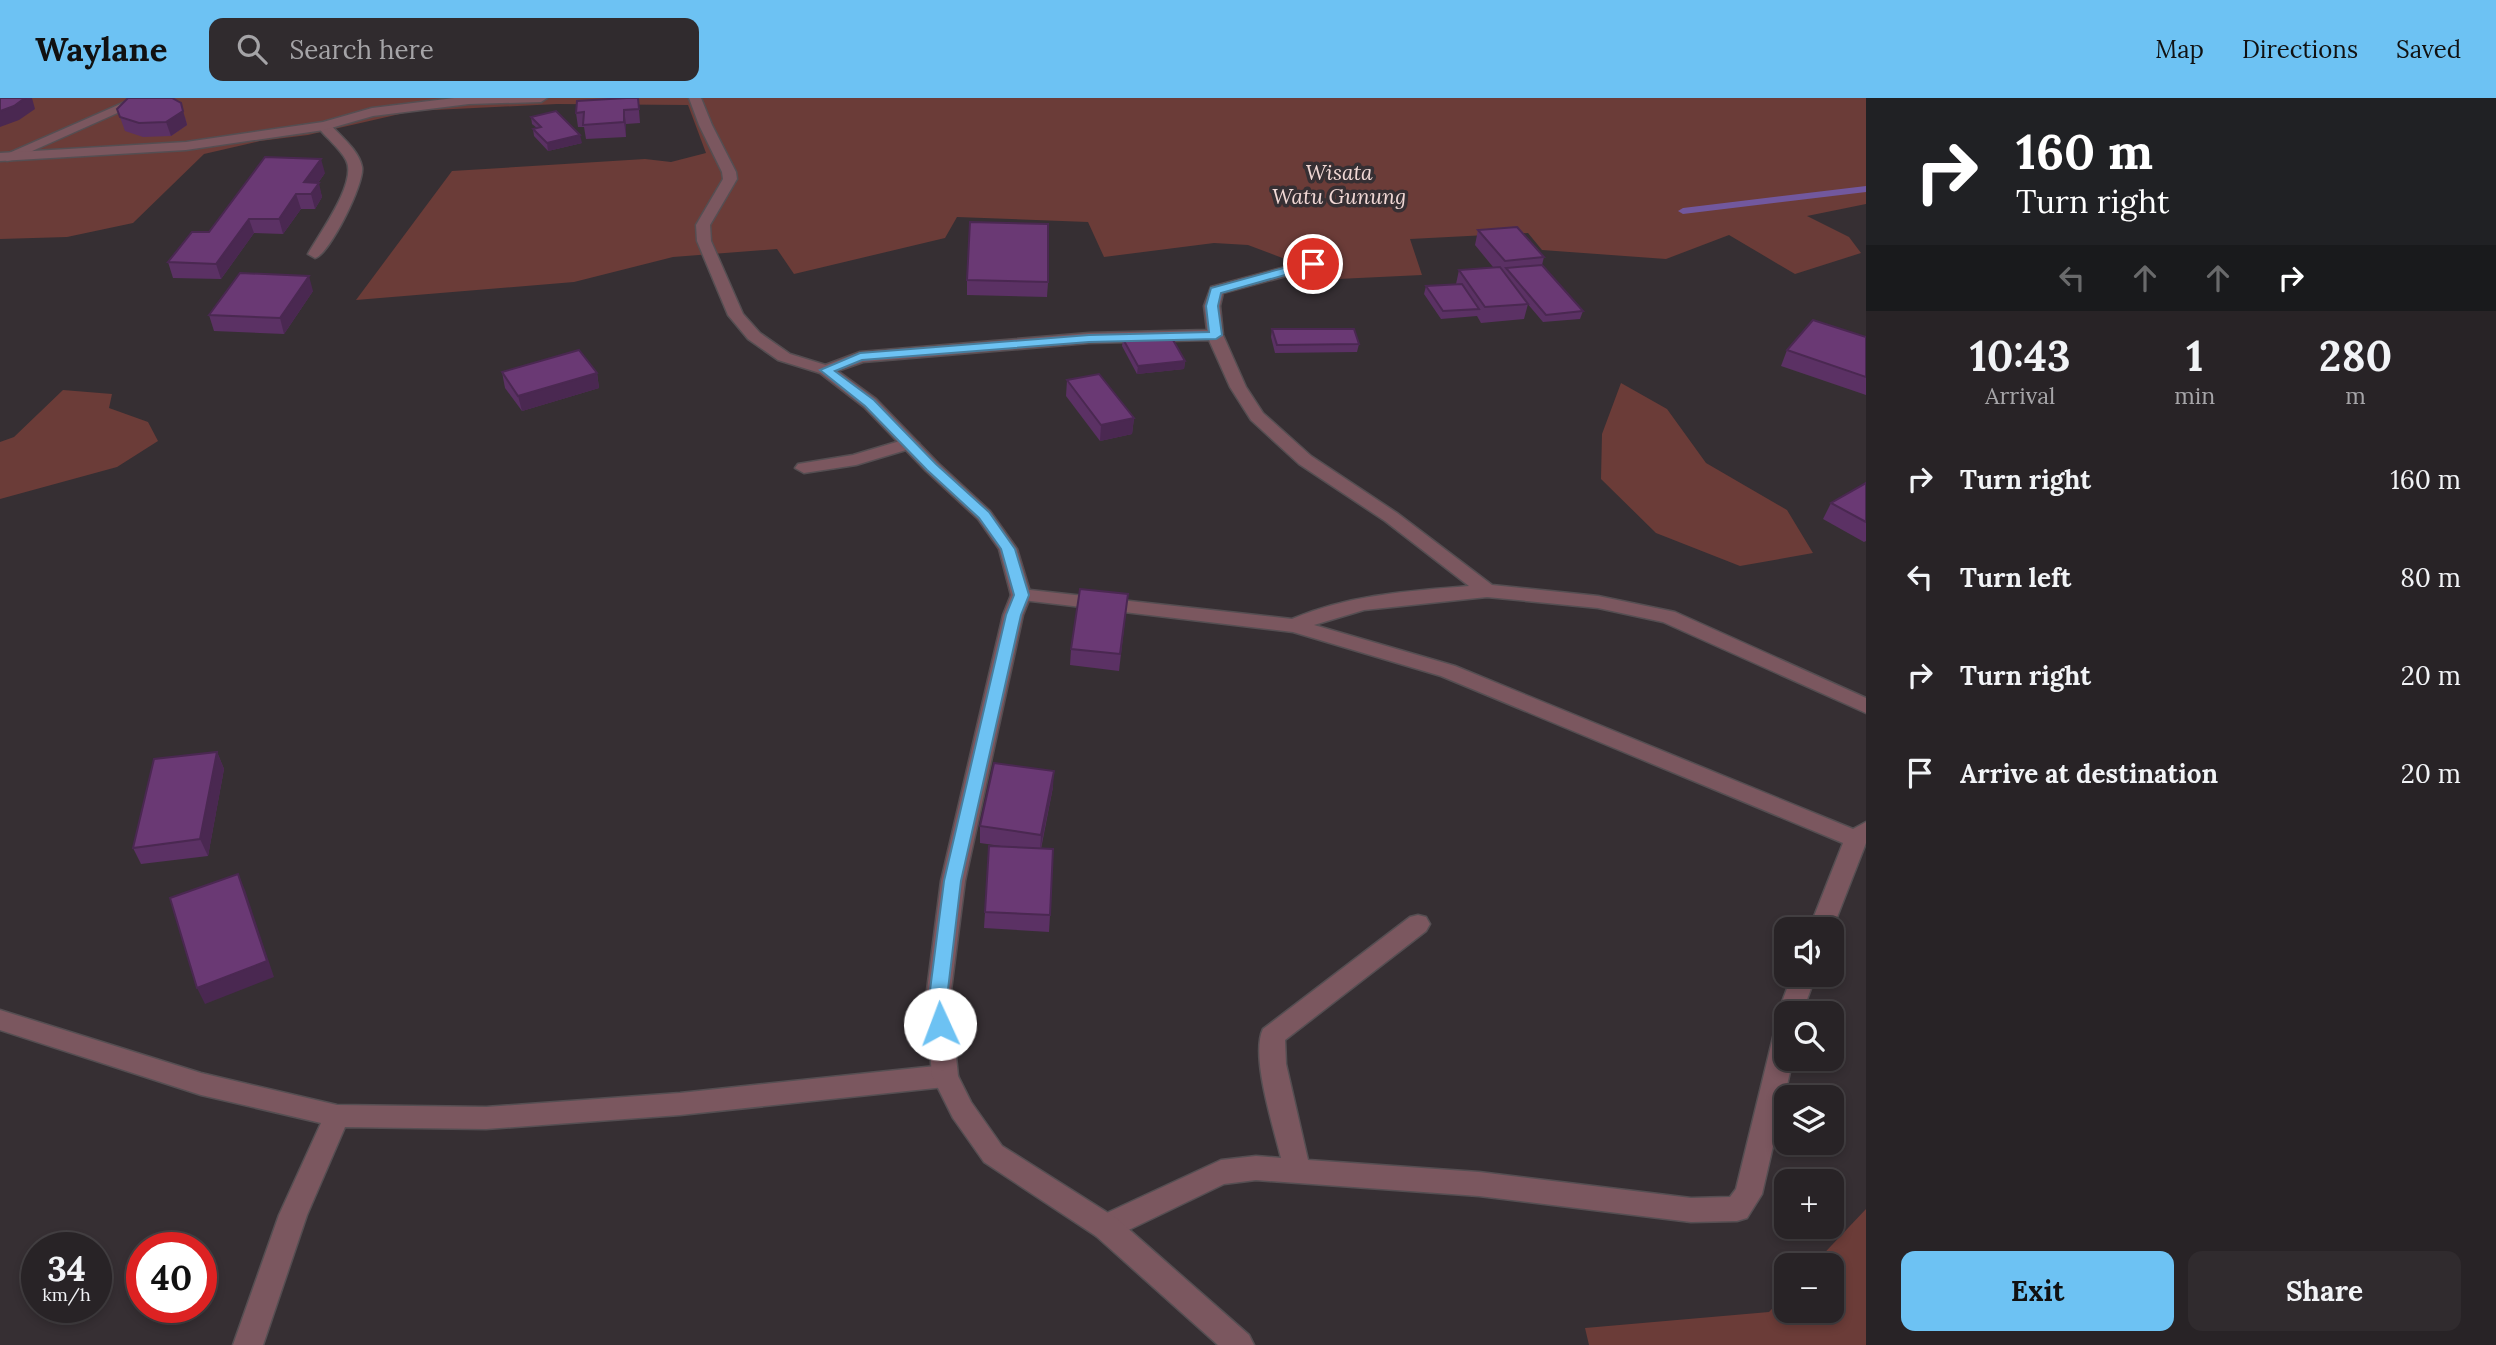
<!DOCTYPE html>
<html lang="en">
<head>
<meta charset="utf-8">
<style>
	:root { --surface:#282326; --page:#302b2e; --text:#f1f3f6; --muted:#a5a4a7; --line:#444043; --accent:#6dc2f3 }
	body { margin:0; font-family:Lora,serif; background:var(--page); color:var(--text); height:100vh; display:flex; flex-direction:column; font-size:26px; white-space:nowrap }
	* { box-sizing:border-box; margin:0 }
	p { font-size:23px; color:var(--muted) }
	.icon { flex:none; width:38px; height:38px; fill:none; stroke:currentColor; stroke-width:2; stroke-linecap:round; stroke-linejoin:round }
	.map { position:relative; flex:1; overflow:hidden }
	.sheet { display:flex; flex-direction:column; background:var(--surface); width:630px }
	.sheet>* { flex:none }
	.hud { background:#202124; color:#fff; overflow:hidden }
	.tools { position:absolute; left:1774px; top:819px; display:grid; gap:14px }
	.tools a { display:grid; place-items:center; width:70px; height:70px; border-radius:14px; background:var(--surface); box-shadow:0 4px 10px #0003,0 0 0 2px var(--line); font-size:35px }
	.speed { position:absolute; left:21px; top:1134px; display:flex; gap:14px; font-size:35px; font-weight:700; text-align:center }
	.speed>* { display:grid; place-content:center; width:91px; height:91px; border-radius:50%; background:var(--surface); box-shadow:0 4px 10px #0003,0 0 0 2px var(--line); line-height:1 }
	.speed small { font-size:18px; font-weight:400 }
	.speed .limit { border:10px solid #d22; background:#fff; color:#111 }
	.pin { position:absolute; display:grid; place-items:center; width:60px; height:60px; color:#fff; margin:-30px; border:4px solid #fff; border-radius:50%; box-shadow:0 2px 7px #0007 }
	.me { position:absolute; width:77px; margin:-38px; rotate:358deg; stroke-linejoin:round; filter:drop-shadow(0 0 5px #0008) }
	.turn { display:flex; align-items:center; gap:24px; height:147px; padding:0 35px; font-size:32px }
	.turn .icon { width:91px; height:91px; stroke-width:2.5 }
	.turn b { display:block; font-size:49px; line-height:60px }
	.lanes { display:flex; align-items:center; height:66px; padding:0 35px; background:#0003; justify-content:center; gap:35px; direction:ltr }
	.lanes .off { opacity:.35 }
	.eta { display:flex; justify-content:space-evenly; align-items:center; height:119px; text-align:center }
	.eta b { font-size:42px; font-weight:700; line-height:49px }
	.action { display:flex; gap:14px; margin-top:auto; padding:14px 35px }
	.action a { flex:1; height:80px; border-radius:14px; background:var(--accent); color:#111; font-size:28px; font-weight:700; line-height:80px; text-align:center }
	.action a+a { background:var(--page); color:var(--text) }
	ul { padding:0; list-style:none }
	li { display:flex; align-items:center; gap:21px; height:98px; padding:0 35px }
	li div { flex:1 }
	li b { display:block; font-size:26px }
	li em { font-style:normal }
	header { display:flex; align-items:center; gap:42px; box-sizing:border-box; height:98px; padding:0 35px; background:var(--accent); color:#111 }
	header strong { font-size:33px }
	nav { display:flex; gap:38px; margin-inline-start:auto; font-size:24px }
	.search { width:490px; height:63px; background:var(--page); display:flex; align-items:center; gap:18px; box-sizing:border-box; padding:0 24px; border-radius:14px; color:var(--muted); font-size:26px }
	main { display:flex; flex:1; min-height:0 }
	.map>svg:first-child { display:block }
</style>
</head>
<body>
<header>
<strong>Waylane</strong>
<div class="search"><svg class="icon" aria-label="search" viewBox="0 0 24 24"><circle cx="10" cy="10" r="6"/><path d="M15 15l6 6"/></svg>Search here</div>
<nav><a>Map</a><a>Directions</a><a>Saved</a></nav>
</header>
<main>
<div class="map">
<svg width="1866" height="1247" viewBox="0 0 1866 1247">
	<rect width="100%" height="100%" fill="#362f33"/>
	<g fill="#6b3c38">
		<path d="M0 0H1866V106L1807 118 1849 139 1861 155 1795 176 1729 137 1666 161 1542 152 1528 135 1410 141 1422 177 1338 181 1248 147 1214 145 1104 159 1088 124 957 119 945 140 794 176 777 151 673 159 574 184 356 202 452 73 645 61 671 64 706 55 688 7 557 6 413 13 308 37 260 43 204 56 133 125 67 139 0 141Z"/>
		<path d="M1621 285 1667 311 1706 365 1787 412 1813 455 1740 468 1656 435 1601 381 1602 336Z"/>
		<path d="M63 292 112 296 109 310 148 324 158 343 117 369 0 401V344L14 339Z"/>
		<path d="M1866 1111V1247H1589L1585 1230 1769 1214 1787 1195V1213H1832V1167H1813Z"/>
	</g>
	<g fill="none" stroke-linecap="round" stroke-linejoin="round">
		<path fill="#72589e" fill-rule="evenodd" d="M1866 88V94L1683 116 1678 113 1683 110Z"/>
		<defs>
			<g id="service">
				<path d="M134 0H151L12 62 7 63 0 59Z"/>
				<path d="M910 340 919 345 916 349 856 367 804 375 795 370 798 366 853 357Z"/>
			</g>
			<g id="minor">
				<path d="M324 24 329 25C340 38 359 52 362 69 365 85 329 157 315 160L308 156C319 136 358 84 346 62 339 49 326 40 317 28Z"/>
				<path d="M1333 156 1338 158 1341 161 1338 164 1223 195 1220 208 1223 237 1246 289 1263 315 1311 358 1397 415 1492 487 1598 498 1675 514 1866 600V615L1663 524 1598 510 1487 499 1364 512 1314 527 1455 568 1853 731 1866 724V745L1832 832 1809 831 1843 745 1441 578 1293 534 1014 501 1011 497 1014 493 1021 491 1292 521C1348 497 1408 493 1469 488L1385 423 1299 366 1251 322 1230 289 1209 242 1089 245 863 264 826 277 818 272 820 269 860 254 1089 235 1207 232 1204 208 1211 189Z"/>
				<path d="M1418 817 1426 819 1430 826 1426 833 1285 942 1286 966 1308 1062 1479 1074 1691 1100 1730 1099 1736 1091 1775 931 1782 922 1778 915 1792 877H1816L1802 915H1787V961H1793L1762 1096 1747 1120 1737 1123 1691 1124 1479 1098 1256 1082 1224 1086 1116 1138 1106 1141 1096 1138 1092 1129 1096 1120 1221 1062 1256 1058 1281 1060C1274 1030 1250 958 1263 931L1410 819Z"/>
				<path d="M0 912 201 975 337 1007 486 1009 680 995 945 967 954 970 958 978 954 986 945 989 680 1017 486 1031 345 1029 307 1117 263 1247H233L279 1117 321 1025 201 997 0 932Z"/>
			</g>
			<g id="tertiary">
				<path d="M454 0H547L541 4 469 6 373 18 324 32 186 52 0 63V55L186 44 323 24 372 10Z"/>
				<path d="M689 0H701L712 27 736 74 737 81 710 127 711 143 743 216 760 235 790 256 832 269 876 301 938 365 990 413 1017 451 1031 497 1023 517 965 783 950 900 958 978 971 1004 1002 1048 1116 1120 1249 1237 1254 1247H1218L1096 1138 984 1064 953 1020 932 978 926 900 941 783 1003 517 1011 497 999 451 978 421 926 373 864 309 820 275 778 262 748 241 728 217 697 143 696 127 723 81 722 74 699 27Z"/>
			</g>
		</defs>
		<use href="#service" stroke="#554e52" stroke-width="3"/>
		<use href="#minor" stroke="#554e52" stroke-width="3"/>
		<use href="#tertiary" stroke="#554e52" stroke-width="3"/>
		<use href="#service" fill="#7b575f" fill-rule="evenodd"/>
		<use href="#minor" fill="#7b575f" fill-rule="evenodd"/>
		<use href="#tertiary" fill="#7b575f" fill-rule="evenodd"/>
	</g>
	<g fill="#5b3164">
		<path d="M638 0 640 25 626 26V39L586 41 584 29H578L576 15Z"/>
		<path d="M117 11 185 19 187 27 171 38 143 39 125 33Z"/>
		<path d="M531 19 582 45 548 53 534 38 533 31 537 30 532 26Z"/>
		<path d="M325 75 318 85 322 99 315 111H301L283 136 254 135 221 181 173 180 168 164 209 134Z"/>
		<path d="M1478 132 1544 159 1542 167 1583 213 1580 221 1543 224 1526 204 1528 206 1524 221 1481 225 1477 218 1441 221 1424 196 1426 188 1456 186 1459 172 1493 169 1475 147Z"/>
		<path d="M967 182 1048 184 1047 199 967 197Z"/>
		<path d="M313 193 284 236 214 233 209 217Z"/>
		<path d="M1272 231 1359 246 1357 254 1275 255 1271 239Z"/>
		<path d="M1866 239V297L1781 268 1787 252Z"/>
		<path d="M1123 241 1185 263 1184 271 1137 276 1122 248Z"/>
		<path d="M502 274 597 275 599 290 522 313 505 290Z"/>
		<path d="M1067 282 1134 320 1132 336 1100 343 1066 298Z"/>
		<path d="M1866 385V443L1864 444 1823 421 1831 405Z"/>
		<path d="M1128 496 1119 573 1070 567 1071 551Z"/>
		<path d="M217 654 224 671 208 758 141 766 133 750Z"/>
		<path d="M1053 689 1041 751 1050 817 1049 834 984 830 985 814 1008 749 980 745V728Z"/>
	</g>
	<g fill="#4a2851">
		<path d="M25 0H32L35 11 19 22 0 29V13Z"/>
		<path d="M181 5 187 27 171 38 166 24Z"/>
		<path d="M624 12 626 26V39L624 24Z"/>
		<path d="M580 37 582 45 548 53 547 45Z"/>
		<path d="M321 61 325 75 310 96 304 84Z"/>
		<path d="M319 85 322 99 315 111 311 96Z"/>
		<path d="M296 96 301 111 283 136 279 121Z"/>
		<path d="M249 121 254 135 221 181 216 166Z"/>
		<path d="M309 178 313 193 284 236 280 220Z"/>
		<path d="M1185 263 1184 271 1137 276 1138 268Z"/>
		<path d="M597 275 599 290 522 313 518 298Z"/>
		<path d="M1134 320 1132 336 1100 343 1101 327Z"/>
		<path d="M217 654 224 671 208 758 200 741Z"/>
		<path d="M1054 673 1053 689 1040 753 1041 737Z"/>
		<path d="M238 776 245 792 274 879 205 906 197 890Z"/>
	</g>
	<g fill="#6a3974" stroke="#4a2851" stroke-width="2">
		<path d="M0 0H25L14 8 0 13Z"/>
		<path d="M128 0H172L181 5 183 13 166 24 139 25 120 19 117 11Z"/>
		<path d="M626 0H638L639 11 624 12V24L583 27 584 14 576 15 577 3Z"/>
		<path d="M556 13 580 37 547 45 533 31 541 29 531 19Z"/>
		<path d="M265 59 321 61 304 84 319 85 311 96H296L279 121H249L216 166 168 164 192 134H209Z"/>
		<path d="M970 124 1048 126V184L967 182Z"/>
		<path d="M1517 129 1544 159 1505 163 1478 132Z"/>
		<path d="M1542 167 1583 213 1546 217 1506 170Z"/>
		<path d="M1500 169 1528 206 1485 209 1459 172Z"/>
		<path d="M240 175 309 178 280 220 209 217Z"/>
		<path d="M1462 186 1479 211 1443 213 1426 188Z"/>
		<path d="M1813 222 1866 239V279L1787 252Z"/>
		<path d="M1272 231H1354L1359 246 1277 247Z"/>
		<path d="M1169 235 1185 263 1138 268 1123 241Z"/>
		<path d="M579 252 597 275 518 298 502 274Z"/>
		<path d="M1099 276 1134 320 1101 327 1067 282Z"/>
		<path d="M1866 385V424L1831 405Z"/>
		<path d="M1080 491 1128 496 1120 556 1071 551Z"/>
		<path d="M217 654 200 741 133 750 154 661Z"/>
		<path d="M994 665 1054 673 1041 737 980 728Z"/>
		<path d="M989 748 1053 751 1050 817 985 814Z"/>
		<path d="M238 776 267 863 197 890 170 800Z"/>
	</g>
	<path fill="#6dc2f3" stroke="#477e9e" stroke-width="2" d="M1313 162 1319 166 1317 168 1221 195 1218 208 1222 237 1216 241 1089 244 862 262 835 273 874 302 936 366 989 414 1015 451 1029 497 1021 517 961 783 947 900 950 926 947 931 940 934 934 931 929 900 944 783 1006 517 1014 497 1001 451 979 420 927 372 865 308 820 272 860 255 1089 237 1209 234 1206 208 1211 190Z"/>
	<g text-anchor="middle" stroke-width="7" stroke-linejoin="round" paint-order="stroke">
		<g font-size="21" font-style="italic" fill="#f1d8d5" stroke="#362f33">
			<text x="1339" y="82">Wisata<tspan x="1339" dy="24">Watu Gunung</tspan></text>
		</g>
	</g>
</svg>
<div class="tools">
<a><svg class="icon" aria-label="sound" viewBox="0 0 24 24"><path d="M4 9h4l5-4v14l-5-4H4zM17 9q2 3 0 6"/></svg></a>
<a><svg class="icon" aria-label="search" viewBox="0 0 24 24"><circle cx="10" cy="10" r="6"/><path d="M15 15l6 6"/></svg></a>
<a><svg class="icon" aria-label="layers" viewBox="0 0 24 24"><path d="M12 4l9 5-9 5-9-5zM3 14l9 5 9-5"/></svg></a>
<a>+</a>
<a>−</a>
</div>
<div class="speed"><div>34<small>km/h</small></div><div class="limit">40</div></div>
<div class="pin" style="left:1313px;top:166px;background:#d93025"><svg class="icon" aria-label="arrive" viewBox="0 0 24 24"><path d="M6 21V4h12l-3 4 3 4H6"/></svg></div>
<svg class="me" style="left:940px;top:926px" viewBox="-20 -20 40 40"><circle r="19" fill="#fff"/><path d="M0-13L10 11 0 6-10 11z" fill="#6dc2f3"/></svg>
</div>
<section class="sheet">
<div class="hud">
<div class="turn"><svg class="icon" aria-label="right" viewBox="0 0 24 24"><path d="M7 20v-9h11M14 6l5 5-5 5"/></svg><div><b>160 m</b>Turn right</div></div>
<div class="lanes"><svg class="icon off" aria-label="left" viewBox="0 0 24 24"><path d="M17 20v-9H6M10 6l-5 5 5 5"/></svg><svg class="icon off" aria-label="ahead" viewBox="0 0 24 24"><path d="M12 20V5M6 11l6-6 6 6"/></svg><svg class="icon off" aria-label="ahead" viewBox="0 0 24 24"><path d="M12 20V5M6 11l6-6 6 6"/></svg><svg class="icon" aria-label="right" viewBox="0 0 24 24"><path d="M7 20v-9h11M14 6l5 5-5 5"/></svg></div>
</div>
<div class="eta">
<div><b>10:43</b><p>Arrival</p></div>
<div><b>1</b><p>min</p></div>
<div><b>280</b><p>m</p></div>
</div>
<ul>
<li><svg class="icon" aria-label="right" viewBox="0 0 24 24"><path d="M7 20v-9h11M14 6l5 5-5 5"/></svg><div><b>Turn right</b></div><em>160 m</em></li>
<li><svg class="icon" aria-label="left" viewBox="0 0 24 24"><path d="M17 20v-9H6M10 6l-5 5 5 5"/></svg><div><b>Turn left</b></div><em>80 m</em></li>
<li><svg class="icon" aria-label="right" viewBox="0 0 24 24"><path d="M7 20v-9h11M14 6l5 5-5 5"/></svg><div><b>Turn right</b></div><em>20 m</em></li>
<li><svg class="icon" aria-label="arrive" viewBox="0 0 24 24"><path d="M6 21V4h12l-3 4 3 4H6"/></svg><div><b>Arrive at destination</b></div><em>20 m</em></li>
</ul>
<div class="action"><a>Exit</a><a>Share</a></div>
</section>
</main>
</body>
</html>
